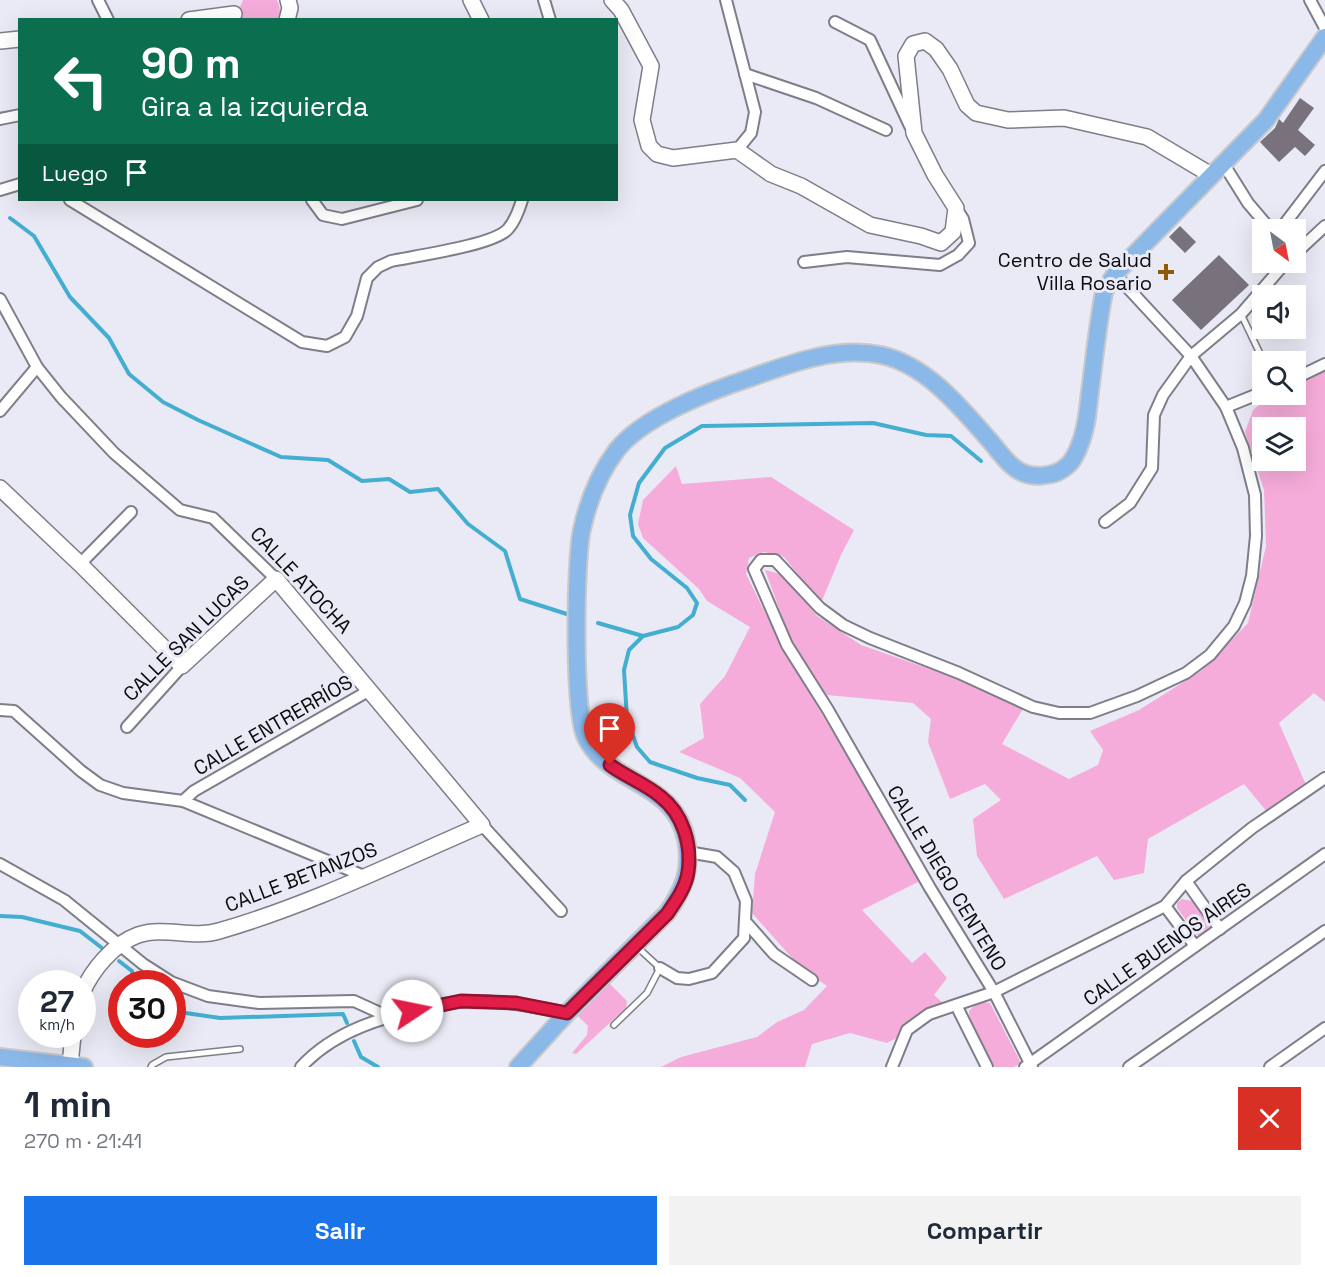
<!DOCTYPE html>
<html lang="es">
<head>
<meta charset="utf-8">
<style>
	:root { --surface:#fff; --page:#f2f2f3; --text:#1f2937; --muted:#747a83; --accent:#1a73e8 }
	body { margin:0; font-family:"Space Grotesk",sans-serif; background:var(--page); color:var(--text); height:100vh; display:flex; flex-direction:column; font-size:22px; white-space:nowrap }
	* { box-sizing:border-box; margin:0 }
	p { font-size:20px; color:var(--muted) }
	.icon { flex:none; width:33px; height:33px; fill:none; stroke:currentColor; stroke-width:2; stroke-linecap:round; stroke-linejoin:round }
	.map { position:relative; height:1067px; overflow:hidden }
	.panel { display:flex; flex-direction:column; background:var(--surface); flex:1 }
	.panel>* { flex:none }
	.banner { position:absolute; left:18px; top:18px; width:600px; height:183px; border-radius:0px; box-shadow:0 6px 24px #0002; background:#0b6e4f; color:#fff; overflow:hidden }
	.needle { width:39px; rotate:148deg }
	.buttons { position:absolute; left:1252px; top:219px; display:grid; gap:12px }
	.buttons a { display:grid; place-items:center; width:54px; height:54px; border-radius:0px; background:var(--surface); box-shadow:0 6px 24px #0002; font-size:30px }
	.speed { position:absolute; left:18px; top:970px; display:flex; gap:12px; font-size:30px; font-weight:700; text-align:center }
	.speed>* { display:grid; place-content:center; width:78px; height:78px; border-radius:50%; background:var(--surface); box-shadow:0 6px 24px #0002; line-height:1 }
	.speed small { font-size:15px; font-weight:400 }
	.speed .limit { border:9px solid #d22; background:#fff; color:#111 }
	.pin { position:absolute; display:grid; place-items:center; width:51px; height:51px; color:#fff; margin:-62px -26px; border-radius:50% 50% 50% 0; rotate:-45deg; box-shadow:0 0 6px #0007 }
	.pin .icon { rotate:45deg }
	.me { position:absolute; width:66px; margin:-33px; rotate:79deg; stroke-linejoin:round; filter:drop-shadow(0 0 4px #0008) }
	.turn { display:flex; align-items:center; gap:21px; height:126px; padding:0 24px; font-size:27px }
	.turn .icon { width:78px; height:78px; stroke-width:2.5 }
	.turn b { display:block; font-size:42px; line-height:51px }
	.then { display:flex; align-items:center; height:57px; padding:0 24px; background:#0003; gap:12px; font-size:22px }
	.round { display:grid; place-items:center; flex:none; width:63px; height:63px; border-radius:0px; background:var(--page) }
	.summary { display:flex; align-items:center; justify-content:space-between; height:102px; padding:0 24px }
	h1 { font-size:36px; font-weight:700; line-height:45px }
	.button { display:flex; gap:12px; margin-top:auto; padding:12px 24px }
	.button a { flex:1; height:69px; border-radius:0px; background:var(--accent); color:#fff; font-size:24px; font-weight:700; line-height:69px; text-align:center }
	.button a+a { background:var(--page); color:var(--text) }
	.map>svg:first-child { display:block }
</style>
</head>
<body>
<div class="map">
<svg width="1325" height="1067" viewBox="0 0 1325 1067">
	<rect width="100%" height="100%" fill="#e9eaf5"/>
	<g fill="#f6acda" fill-rule="evenodd">
		<path d="M243 0H277C280 7 281 13 278 19H242L240 7Z"/>
		<path d="M1325 367V702L1314 693 1279 723 1307 787 1268 813 1244 784 1148 839 1144 873 1114 880 1097 856 1004 899 977 856 973 819 1001 800 985 784 950 799 928 742 931 719 913 703 827 695 791 641 765 570 784 575 817 616 861 645 944 674 1024 707 1002 744 1069 779 1098 765 1103 750 1090 731 1139 710 1201 671 1248 623 1266 546 1264 490 1245 432 1253 410 1271 395 1296 394V380ZM1263 428H1296V460H1263Z"/>
		<path d="M676 466 682 484 771 477 854 530 841 555 821 603 784 557 764 552 749 558 746 574 779 641 920 881 862 910 912 963 925 952 947 978 934 995 950 1009 887 1043 850 1033 812 1044 805 1067H661L681 1057 757 1037 777 1022 804 1010 827 986 801 968 752 913 755 874 775 812 740 778 679 752 704 738 700 704 725 676 750 627 707 601 699 589 643 538 638 524 643 500Z"/>
		<path d="M1182 899 1192 901 1210 925 1209 932 1204 935H1197L1177 908V903Z"/>
		<path d="M607 981 627 1001 626 1008 576 1054 572 1053 587 1035 588 1026 575 1013Z"/>
		<path d="M982 1002 990 1003 1021 1063 1014 1067H995L970 1024 969 1011 976 1004Z"/>
	</g>
	<g fill="none" stroke-linecap="round" stroke-linejoin="round">
		<g stroke="#43aed0" stroke-width="4">
			<path d="M10 218 34 236 70 297 109 338 129 374 163 402 198 420 281 457 328 460 362 481 389 479 410 492 438 489 468 524 505 551 520 599 573 616"/>
			<path d="M598 623 643 636 678 627 693 615 697 603 687 588 651 559 633 536 630 515 639 483 665 448 702 426 873 423 926 435 951 436 981 461"/>
			<path d="M643 636 629 650 624 670 627 719 637 747 650 762 697 778 730 785 745 800"/>
			<path d="M0 916 22 917 80 931 102 948"/>
			<path d="M119 961 132 971 134 984"/>
			<path d="M172 1011 220 1018 343 1014 347 1023"/>
			<path d="M354 1041 361 1057 378 1067"/>
		</g>
	</g>
	<g fill="#77727b">
		<path d="M1300 98 1314 108 1298 130 1315 145 1305 156 1295 147 1279 162 1260 142 1275 128 1279 119 1283 123Z"/>
		<path d="M1180 226 1196 242 1185 253 1169 237Z"/>
		<path d="M1219 255 1249 285 1201 330 1172 300Z"/>
	</g>
	<g fill="none" stroke-linecap="round" stroke-linejoin="round">
		<defs>
			<g id="lane">
				<path d="M1241 314 1264 362"/>
				<path d="M614 1025 647 993 660 968 636 946"/>
				<path d="M151 1067 152 1065 166 1057 240 1049"/>
			</g>
			<g id="street">
				<path d="M98 0 108 20"/>
				<path d="M544 0 550 20"/>
				<path d="M726 0 755 112 751 133 737 150"/>
				<path d="M1310 0 1325 28"/>
				<path d="M835 22 870 40 910 126"/>
				<path d="M745 74 816 98 886 130"/>
				<path d="M0 119 20 115"/>
				<path d="M1223 163 1248 203 1271 230"/>
				<path d="M0 190 20 184"/>
				<path d="M70 200 302 342 327 346 345 337 357 316 367 278 378 267 391 261C415 256 494 245 508 229 515 221 519 210 522 200"/>
				<path d="M312 200 323 215 342 219 417 200"/>
				<path d="M1280 230 1325 171"/>
				<path d="M1296 253 1325 226"/>
				<path d="M804 262 847 257 940 265 958 255 969 243 963 219 956 208"/>
				<path d="M0 299 37 367 61 397 114 453 180 510 213 518 276 579"/>
				<path d="M1296 378 1325 364"/>
				<path d="M1226 407 1263 392"/>
				<path d="M0 411 37 367"/>
				<path d="M1105 522 1130 503 1152 468 1154 415 1163 395 1191 356 1241 314 1286 262"/>
				<path d="M80 564 131 512"/>
				<path d="M0 710 14 711 81 771 100 785 123 793 183 801 364 876"/>
				<path d="M127 727 182 666"/>
				<path d="M183 801 194 791 370 690"/>
				<path d="M482 825 561 911"/>
				<path d="M0 864 64 900 143 964 171 982 208 996 259 1003 354 1001 389 1017"/>
				<path d="M1186 881 1220 929"/>
				<path d="M1165 906 1195 946"/>
				<path d="M745 921 774 954 812 980"/>
				<path d="M660 968 677 978 689 979 712 973 744 938 746 901 734 872 717 857 688 852"/>
				<path d="M956 1005 987 1067"/>
				<path d="M301 1067C335 1030 385 1016 432 1007 442 1005 453 1002 463 1001 499 1000 533 1006 567 1013"/>
				<path d="M892 1067 907 1030 929 1014 994 992 1165 906 1186 881 1252 828 1325 778"/>
				<path d="M1025 1067 1325 854"/>
				<path d="M1032 1067 994 992 930 888 828 710 787 645 754 569 761 560H775L820 608 843 625 870 638 959 673 1033 707 1059 713H1090L1137 696 1186 673 1210 655 1234 626 1245 603 1252 576 1256 536 1255 495 1243 448 1226 407 1191 356 1115 274"/>
				<path d="M1129 1067 1325 931"/>
				<path d="M1270 1067 1325 1028"/>
			</g>
			<g id="secondary">
				<path d="M471 0 481 20"/>
				<path d="M612 0 621 10 651 66 642 120 649 146 657 154 673 158 737 150 771 174 801 186 870 225 921 236 941 243 953 232 956 208 935 175 914 133 906 56 913 44 925 41 936 49 950 69 967 105 976 113 1008 120 1064 118 1147 137 1211 175"/>
				<path d="M189 20 234 14"/>
				<path d="M287 20 290 8 288 0"/>
				<path d="M0 41 20 39"/>
				<path d="M0 488 80 564 182 666 276 579 482 825C396 862 310 905 219 931 193 939 164 926 138 935 113 944 92 970 82 993"/>
				<path d="M70 1065 73 1035"/>
			</g>
			<g id="primary">
				<path d="M0 1057 84 1067"/>
				<path d="M518 1067 567 1013 667 913C684 889 692 869 686 839 674 781 610 785 586 738 573 714 575 559 582 529 588 502 599 474 616 451 642 417 710 391 750 378 791 363 837 346 881 355 927 365 961 408 991 442 998 450 1006 462 1016 469 1030 479 1055 478 1068 465 1073 461 1078 450 1080 444 1088 425 1088 404 1091 384 1095 353 1098 323 1104 292L1115 274 1266 120 1325 37"/>
			</g>
		</defs>
		<use href="#lane" stroke="#7d7e88" stroke-width="8"/>
		<use href="#street" stroke="#7d7e88" stroke-width="14"/>
		<use href="#secondary" stroke="#7d7e88" stroke-width="18"/>
		<use href="#primary" stroke="#c9c9ca" stroke-width="20"/>
		<use href="#lane" stroke="#fff" stroke-width="5"/>
		<use href="#street" stroke="#fff" stroke-width="10"/>
		<use href="#secondary" stroke="#fff" stroke-width="15"/>
		<use href="#primary" stroke="#8ab8e9" stroke-width="16"/>
	</g>
	<g fill="none" stroke-linecap="round" stroke-linejoin="round">
		<defs>
			<path id="route" d="M412 1011 461 1001 516 1003 567 1013 667 914C676 901 686 887 688 872 692 845 683 814 661 797 646 784 626 777 610 765"/>
		</defs>
		<use href="#route" stroke="#92132f" stroke-width="15"/>
		<use href="#route" stroke="#e11d48" stroke-width="10"/>
	</g>
	<path fill="#8e5b08" stroke="#e9eaf5" stroke-width="2" d="M1163 263h6v6h6v6h-6v6h-6v-6h-6v-6h6z"/>
	<g text-anchor="middle" stroke-width="6" stroke-linejoin="round" paint-order="stroke">
		<g font-size="20" fill="#0b0b0f" stroke="#e9eaf5" text-anchor="end">
			<text x="1152" y="267">Centro de Salud<tspan x="1152" dy="23">Villa Rosario</tspan></text>
		</g>
		<g font-size="20" fill="#0b0b0f" stroke="#e9eaf5">
			<text transform="translate(301 580) rotate(47)" y="7">CALLE ATOCHA</text>
			<text transform="translate(186 638) rotate(-45)" y="7">CALLE SAN LUCAS</text>
			<text transform="translate(273 725) rotate(-30)" y="7">CALLE ENTRERRÍOS</text>
			<text transform="translate(301 877) rotate(-21)" y="7">CALLE BETANZOS</text>
			<text transform="translate(947 878) rotate(59)" y="7">CALLE DIEGO CENTENO</text>
			<text transform="translate(1167 944) rotate(-35)" y="7">CALLE BUENOS AIRES</text>
		</g>
	</g>
</svg>
<div class="buttons">
<a><svg class="needle" viewBox="-14 -14 28 28"><path d="M0-13l5 13h-10z" fill="#e53935"/><path d="M0 13l5-13h-10z" fill="#747a83"/></svg></a>
<a><svg class="icon" aria-label="sound" viewBox="0 0 24 24"><path d="M4 9h4l5-4v14l-5-4H4zM17 9q2 3 0 6"/></svg></a>
<a><svg class="icon" aria-label="search" viewBox="0 0 24 24"><circle cx="10" cy="10" r="6"/><path d="M15 15l6 6"/></svg></a>
<a><svg class="icon" aria-label="layers" viewBox="0 0 24 24"><path d="M12 4l9 5-9 5-9-5zM3 14l9 5 9-5"/></svg></a>
</div>
<div class="speed"><div>27<small>km/h</small></div><div class="limit">30</div></div>
<div class="pin" style="left:610px;top:765px;background:#d93025"><svg class="icon" aria-label="arrive" viewBox="0 0 24 24"><path d="M6 21V4h12l-3 4 3 4H6"/></svg></div>
<svg class="me" style="left:412px;top:1011px" viewBox="-20 -20 40 40"><circle r="19" fill="#fff"/><path d="M0-13L10 11 0 6-10 11z" fill="#e11d48"/></svg>
<div class="banner">
<div class="turn"><svg class="icon" aria-label="left" viewBox="0 0 24 24"><path d="M17 20v-9H6M10 6l-5 5 5 5"/></svg><div><b>90 m</b>Gira a la izquierda</div></div>
<div class="then">Luego<svg class="icon" aria-label="arrive" viewBox="0 0 24 24"><path d="M6 21V4h12l-3 4 3 4H6"/></svg></div>
</div>
</div>
<section class="panel">
<div class="summary"><div><h1>1 min</h1><p>270 m · 21:41</p></div><a class="round" style="background:#d93025;color:#fff"><svg class="icon" aria-label="close" viewBox="0 0 24 24"><path d="M6 6l12 12M18 6L6 18"/></svg></a></div>
<div class="button"><a>Salir</a><a>Compartir</a></div>
</section>
</body>
</html>
